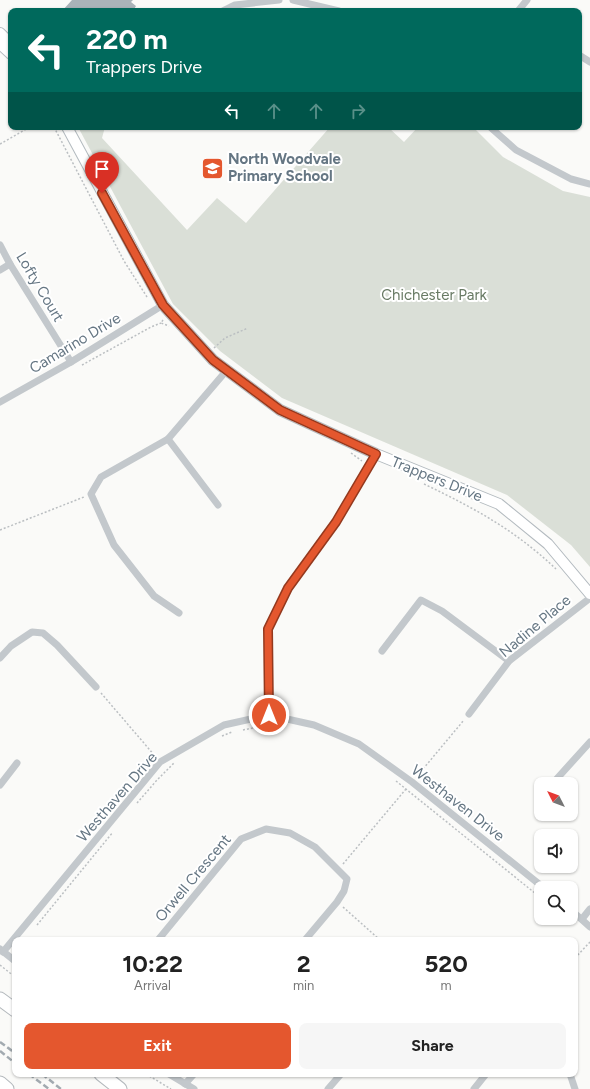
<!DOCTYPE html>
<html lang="en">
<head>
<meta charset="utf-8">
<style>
	:root { --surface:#fff; --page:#f6f6f6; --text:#222; --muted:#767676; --accent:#e4572e }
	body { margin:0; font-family:Figtree,sans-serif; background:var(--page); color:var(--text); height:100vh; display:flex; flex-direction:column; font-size:15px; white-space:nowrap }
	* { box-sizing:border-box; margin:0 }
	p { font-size:13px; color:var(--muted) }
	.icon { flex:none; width:22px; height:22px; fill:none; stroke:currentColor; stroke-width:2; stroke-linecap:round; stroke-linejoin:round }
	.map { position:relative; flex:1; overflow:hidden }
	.details { position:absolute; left:12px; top:937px; width:566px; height:140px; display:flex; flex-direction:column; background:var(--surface); border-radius:8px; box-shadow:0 1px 3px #0004 }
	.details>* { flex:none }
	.hud { position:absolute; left:8px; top:8px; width:574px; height:122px; border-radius:8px; box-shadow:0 1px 3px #0004; background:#00695c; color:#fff; overflow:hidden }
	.needle { width:26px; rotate:312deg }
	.fabs { position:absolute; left:534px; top:777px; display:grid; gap:8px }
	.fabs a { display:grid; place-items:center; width:44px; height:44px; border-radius:8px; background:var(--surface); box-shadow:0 1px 3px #0004; font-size:20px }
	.pin { position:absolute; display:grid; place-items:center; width:34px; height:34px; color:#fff; margin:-41px -17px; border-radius:50% 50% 50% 0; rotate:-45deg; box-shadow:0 0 4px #0007 }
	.pin .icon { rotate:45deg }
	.me { position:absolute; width:44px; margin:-22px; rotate:0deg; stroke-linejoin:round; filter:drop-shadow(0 0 3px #0008) }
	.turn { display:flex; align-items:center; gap:14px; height:84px; padding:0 12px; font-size:18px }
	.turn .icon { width:52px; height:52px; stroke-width:2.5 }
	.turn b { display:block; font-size:28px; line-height:34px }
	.lanes { display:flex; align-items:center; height:38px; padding:0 12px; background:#0003; justify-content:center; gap:20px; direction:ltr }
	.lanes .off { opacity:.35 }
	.eta { display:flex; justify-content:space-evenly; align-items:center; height:68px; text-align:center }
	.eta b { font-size:24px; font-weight:700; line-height:28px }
	.action { display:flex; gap:8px; margin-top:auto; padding:8px 12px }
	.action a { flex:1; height:46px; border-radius:8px; background:var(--accent); color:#fff; font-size:16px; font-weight:700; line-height:46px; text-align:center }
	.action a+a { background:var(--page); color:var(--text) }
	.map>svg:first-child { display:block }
</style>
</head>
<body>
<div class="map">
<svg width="590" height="1089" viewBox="0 0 590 1089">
	<rect width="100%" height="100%" fill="#fafaf8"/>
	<path fill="#dadfd7" d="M78 127H105L102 138 187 230 217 198 246 223 330 127H388L404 142 418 127H473L503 157 563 191 590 197V567L571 545 507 495 282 398 220 351 173 304Z"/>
	<path fill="#aab3b9" d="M72 0H133L131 2 136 6 133 11H62Z"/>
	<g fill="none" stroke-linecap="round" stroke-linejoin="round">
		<defs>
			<g id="secondary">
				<path d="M0 33 11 44"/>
				<path d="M0 44 11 54"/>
				<path d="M67 127 163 305 213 360 280 410 376 454 499 504 548 544 590 594"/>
			</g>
			<g id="highway">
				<path d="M0 999 15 1010"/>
				<path d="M101 1074 120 1089"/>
				<path d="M0 1083 7 1089"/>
			</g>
		</defs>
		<use href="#secondary" stroke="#b3babf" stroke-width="12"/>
		<use href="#highway" stroke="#b4b9bd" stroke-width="15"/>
		<g stroke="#bbbfc2" stroke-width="1.5" stroke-dasharray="2 2" stroke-linecap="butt">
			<path d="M54 127 124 261 147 297"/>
			<path d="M0 144 30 127"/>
			<path d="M163 320 161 323 169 326"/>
			<path d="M214 348 225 338 248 328"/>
			<path d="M82 365 151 327 161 323"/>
			<path d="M351 453 362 461"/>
			<path d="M424 484C474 508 515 530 556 569"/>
			<path d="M0 530 84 497"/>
			<path d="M101 693 155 756"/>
			<path d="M243 730 263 726 283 727"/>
			<path d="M222 736 232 732"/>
			<path d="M418 775 464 720"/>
			<path d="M396 781 541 898"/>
			<path d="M137 803 157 780 174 763"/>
			<path d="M343 864 406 789"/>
			<path d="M343 907 380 940"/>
			<path d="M37 925 113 832"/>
			<path d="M575 958 590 942"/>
			<path d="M0 965 15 977"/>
			<path d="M146 1074 171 1089"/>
		</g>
		<g stroke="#c3c8cc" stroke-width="7">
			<path d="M293 0 339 11"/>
			<path d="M223 11 235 5 279 0"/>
			<path d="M518 11 527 0"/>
			<path d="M579 55 590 62"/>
			<path d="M490 127 516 150 571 179 590 184"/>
			<path d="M0 245 10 264 71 362"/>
			<path d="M0 270 10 264"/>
			<path d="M0 402 71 362 163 305"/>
			<path d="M168 439 218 505"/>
			<path d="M179 613 154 596 114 545 91 494 101 477 168 439 227 370"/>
			<path d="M382 651 421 600 442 611 509 661"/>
			<path d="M0 658 11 646 32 632 43 633 57 645 96 687"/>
			<path d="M469 714 509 661 590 598"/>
			<path d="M269 715 268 629 288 588 336 522 376 454"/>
			<path d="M553 783 590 742"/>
			<path d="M0 785 17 763"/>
			<path d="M571 910 590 927"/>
			<path d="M582 919 590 909"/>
			<path d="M158 940 241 839 266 829 290 833 315 847 347 879 344 891 337 902 305 940"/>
			<path d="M0 949 15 961"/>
			<path d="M3 952 160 762 224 725 269 715 314 725 359 744 412 782 544 888"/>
			<path d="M169 1074 194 1089"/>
			<path d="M570 1074 575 1089"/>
			<path d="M185 1084 194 1074"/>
			<path d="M328 1089 341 1074"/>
			<path d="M474 1089 486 1074"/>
		</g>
		<use href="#secondary" stroke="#fff" stroke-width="10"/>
		<use href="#highway" stroke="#fff" stroke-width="13"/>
		<g stroke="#a2aab0" stroke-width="2.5" stroke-dasharray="6 3" stroke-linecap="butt">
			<path d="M0 1042 15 1053"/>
			<path d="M0 1051 15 1063"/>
			<path d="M29 1074 49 1089"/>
			<path d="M42 1074 61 1089"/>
		</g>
	</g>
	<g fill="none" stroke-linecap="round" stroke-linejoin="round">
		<defs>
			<path id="route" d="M102 193 163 305 213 360 280 410 376 454 336 522 288 588 268 629 269 715"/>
		</defs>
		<use href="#route" stroke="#94391e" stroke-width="10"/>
		<use href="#route" stroke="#e4572e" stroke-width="7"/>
	</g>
	<defs>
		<symbol id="school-square" viewBox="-11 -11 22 22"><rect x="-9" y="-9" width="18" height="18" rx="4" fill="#e4572e" stroke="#fff"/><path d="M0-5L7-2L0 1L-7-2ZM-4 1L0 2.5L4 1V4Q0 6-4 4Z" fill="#fff"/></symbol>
	</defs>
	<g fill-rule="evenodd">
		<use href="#school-square" x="200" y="156" width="25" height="25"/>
	</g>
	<g text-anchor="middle" stroke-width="4" stroke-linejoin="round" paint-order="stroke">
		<g font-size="15" font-weight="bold" fill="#657683" stroke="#fff" text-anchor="start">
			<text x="228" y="164">North Woodvale<tspan x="228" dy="17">Primary School</tspan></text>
		</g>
		<g font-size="15" fill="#657683" stroke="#fff">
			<text transform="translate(40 287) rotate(59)" y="5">Lofty Court</text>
			<text transform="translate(75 343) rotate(-31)" y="5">Camarino Drive</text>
			<text transform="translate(437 479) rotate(22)" y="5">Trappers Drive</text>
			<text transform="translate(535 626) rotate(-40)" y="5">Nadine Place</text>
			<text transform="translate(117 797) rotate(-49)" y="5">Westhaven Drive</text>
			<text transform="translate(458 803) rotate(38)" y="5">Westhaven Drive</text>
			<text transform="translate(193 878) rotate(-50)" y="5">Orwell Crescent</text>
		</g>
		<g font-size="15" fill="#687a64" stroke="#fff">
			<text x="434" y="300">Chichester Park</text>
		</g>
	</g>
</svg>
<div class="fabs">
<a><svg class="needle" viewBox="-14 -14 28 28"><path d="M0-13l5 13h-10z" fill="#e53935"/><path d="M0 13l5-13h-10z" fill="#767676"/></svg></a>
<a><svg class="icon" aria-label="sound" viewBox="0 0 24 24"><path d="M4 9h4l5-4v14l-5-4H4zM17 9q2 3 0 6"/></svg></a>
<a><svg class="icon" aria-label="search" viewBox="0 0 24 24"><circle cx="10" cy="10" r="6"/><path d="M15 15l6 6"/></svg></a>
</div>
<div class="pin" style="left:102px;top:193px;background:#d93025"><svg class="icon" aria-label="arrive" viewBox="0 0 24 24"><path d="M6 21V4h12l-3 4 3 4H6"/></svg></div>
<svg class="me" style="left:269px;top:715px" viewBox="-20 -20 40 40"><circle r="17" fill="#e4572e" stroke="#fff" stroke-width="3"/><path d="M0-11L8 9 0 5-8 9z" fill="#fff"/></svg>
<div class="hud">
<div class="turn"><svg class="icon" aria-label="left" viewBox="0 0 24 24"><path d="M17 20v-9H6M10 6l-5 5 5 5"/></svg><div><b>220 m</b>Trappers Drive</div></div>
<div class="lanes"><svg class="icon" aria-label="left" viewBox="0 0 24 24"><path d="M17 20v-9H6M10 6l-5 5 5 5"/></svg><svg class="icon off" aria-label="ahead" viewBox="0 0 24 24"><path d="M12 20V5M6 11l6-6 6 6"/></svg><svg class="icon off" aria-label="ahead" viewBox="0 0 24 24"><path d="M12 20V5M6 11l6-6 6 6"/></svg><svg class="icon off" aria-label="right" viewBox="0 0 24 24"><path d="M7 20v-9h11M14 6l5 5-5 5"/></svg></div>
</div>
<section class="details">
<div class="eta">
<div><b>10:22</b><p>Arrival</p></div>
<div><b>2</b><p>min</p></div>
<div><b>520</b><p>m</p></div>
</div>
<div class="action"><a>Exit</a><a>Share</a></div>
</section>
</div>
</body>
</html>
